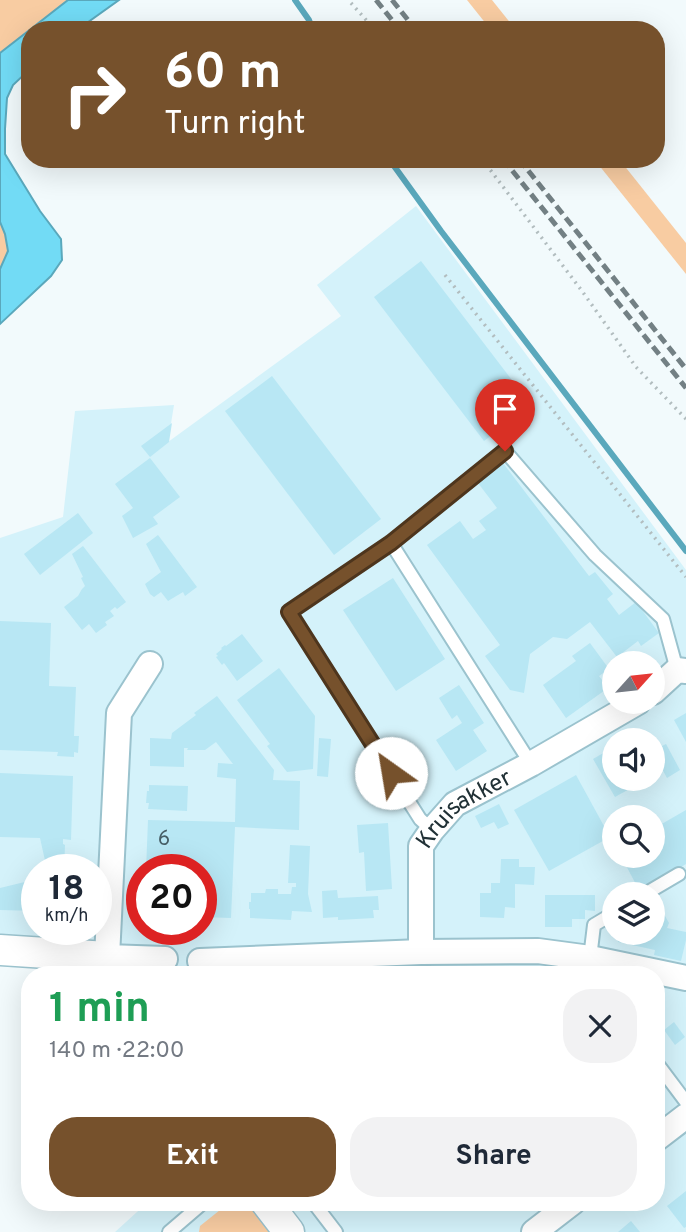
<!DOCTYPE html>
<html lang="en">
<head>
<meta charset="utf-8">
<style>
	:root { --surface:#fff; --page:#f2f2f3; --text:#1f2937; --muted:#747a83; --accent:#76512c }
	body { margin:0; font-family:Overpass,sans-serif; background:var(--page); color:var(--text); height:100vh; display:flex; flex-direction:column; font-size:26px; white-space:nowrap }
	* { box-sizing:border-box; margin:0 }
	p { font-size:23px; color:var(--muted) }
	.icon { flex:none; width:38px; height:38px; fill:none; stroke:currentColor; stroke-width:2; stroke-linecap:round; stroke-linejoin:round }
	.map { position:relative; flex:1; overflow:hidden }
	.side { position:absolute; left:21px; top:966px; width:644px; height:245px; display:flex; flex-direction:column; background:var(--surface); border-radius:28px; box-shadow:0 7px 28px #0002 }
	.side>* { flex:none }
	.top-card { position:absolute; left:21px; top:21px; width:644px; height:147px; border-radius:28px; box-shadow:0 7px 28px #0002; background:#76512c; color:#fff; overflow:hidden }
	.needle { width:46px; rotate:63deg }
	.controls { position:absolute; left:602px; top:651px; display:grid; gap:14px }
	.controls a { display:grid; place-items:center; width:63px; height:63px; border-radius:50%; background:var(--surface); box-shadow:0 7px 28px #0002; font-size:35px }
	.speed { position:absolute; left:21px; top:854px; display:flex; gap:14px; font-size:35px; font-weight:700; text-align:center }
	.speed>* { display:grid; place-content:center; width:91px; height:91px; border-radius:50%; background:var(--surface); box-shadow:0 7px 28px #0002; line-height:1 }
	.speed small { font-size:18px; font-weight:400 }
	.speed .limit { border:10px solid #d22; background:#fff; color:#111 }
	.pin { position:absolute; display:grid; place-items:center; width:60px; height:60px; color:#fff; margin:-72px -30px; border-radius:50% 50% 50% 0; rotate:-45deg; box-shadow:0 0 7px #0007 }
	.pin .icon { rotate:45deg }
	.me { position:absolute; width:77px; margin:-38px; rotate:328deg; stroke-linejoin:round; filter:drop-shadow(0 0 5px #0008) }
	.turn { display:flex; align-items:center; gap:24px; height:147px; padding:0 28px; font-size:32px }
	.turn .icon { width:91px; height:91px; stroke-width:2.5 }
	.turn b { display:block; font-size:49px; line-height:60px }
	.round { display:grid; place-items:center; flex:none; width:74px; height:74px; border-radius:28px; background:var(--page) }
	.headline { display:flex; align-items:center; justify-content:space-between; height:119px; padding:0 28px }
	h1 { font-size:42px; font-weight:700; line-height:52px; color:#1e9e55 }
	.primary-button { display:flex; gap:14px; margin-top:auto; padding:14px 28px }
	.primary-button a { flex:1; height:80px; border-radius:28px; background:var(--accent); color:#fff; font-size:28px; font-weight:700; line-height:80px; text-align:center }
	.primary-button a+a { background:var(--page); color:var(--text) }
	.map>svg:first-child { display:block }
</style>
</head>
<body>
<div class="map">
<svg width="686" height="1232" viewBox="0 0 686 1232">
	<rect width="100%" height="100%" fill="#f2fafc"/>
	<path fill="#d4f2fa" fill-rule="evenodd" d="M416 206 686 570V1232H115L148 1202H656V975H119L0 940V538L63 517 75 411 174 405 168 442 341 316 317 285ZM614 663H653V702H614ZM614 740H653V779H614ZM614 817H653V856H614ZM37 870H96V929H37ZM142 870H201V929H142ZM614 894H653V933H614Z"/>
	<g fill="#f8cca2">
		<path d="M0 0H68L0 53Z"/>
		<path d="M467 0H492L516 30H491Z"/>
		<path d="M594 159H619L686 243V274Z"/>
		<path d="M0 222C9 242 11 249 0 269Z"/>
		<path d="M230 1202H252L278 1232H199L200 1226Z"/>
	</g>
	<path fill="#72dbf5" stroke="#5aa8bc" stroke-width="2" d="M68 0H119L77 30H30V69L13 85 7 98 5 129V154L40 211 61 239 62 260 51 276 0 324V269L8 251 5 234 0 222V53Z"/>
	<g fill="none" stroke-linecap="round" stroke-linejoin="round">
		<g stroke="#5aa8bc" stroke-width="6">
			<path d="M295 0 309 20 313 30"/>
			<path d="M389 159 441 231 686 551"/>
		</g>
	</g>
	<g fill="#b8e7f4">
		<path d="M421 261 531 405 484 441 374 297Z"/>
		<path d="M272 376 381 519 334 555 225 411Z"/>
		<path d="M172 423 169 442 150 457 141 446Z"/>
		<path d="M150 458 180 497 153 517 158 524 133 538 122 516 133 508 115 484Z"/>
		<path d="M503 463 589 576 595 572 613 594 607 599 619 615 636 602 659 633 641 646 638 641 617 657 590 622 567 639 553 637 530 654 524 693 510 690 485 656 500 645 427 545 460 521 473 539 486 530 479 521 497 508 478 483Z"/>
		<path d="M78 513 93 533 40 575 24 554Z"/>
		<path d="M158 535 197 587 185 596 183 592 168 601 161 592 154 597 150 594 145 584 161 572 146 544Z"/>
		<path d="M83 546 126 602 117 609 115 607 110 611 114 616 105 622 107 625 96 633 89 624 82 630 64 607 78 596 82 589 85 586 81 578 83 577 72 554Z"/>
		<path d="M393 578 445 659 396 691 343 610Z"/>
		<path d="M0 621 51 623 49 686 76 687 74 736H79L78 753 74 752V757L57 756 58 752 0 750Z"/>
		<path d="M242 634 263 661 237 681 224 663 222 665 216 657 218 656 216 654 222 649 221 648 225 645 226 646Z"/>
		<path d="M590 643 609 669 599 676 608 688 566 718 543 685 576 661 572 656Z"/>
		<path d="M279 668 315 716 313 769 287 772 267 746 270 744 237 700Z"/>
		<path d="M459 685 484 723 473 730 487 751 456 771 436 740 462 723 457 715 452 719 439 698Z"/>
		<path d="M217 696 274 770 273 780 300 781 299 830 235 827 231 918 201 917V870H146L148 820 235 822 236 779 217 777 218 763 233 764 216 742 205 750H187L188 748H184V767L150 766V738L171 739 172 733 196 715 194 713Z"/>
		<path d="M686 713V742L674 720Z"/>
		<path d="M319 738 331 739 328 777 317 776Z"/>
		<path d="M656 740 660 747 666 744 680 770 667 778 660 765 653 769V742Z"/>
		<path d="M612 748 614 753V779H628L633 787 615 797 593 759Z"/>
		<path d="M0 773 73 776 71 840 63 839V844L65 845 64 870H38L46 865 40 838 0 837Z"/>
		<path d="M576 775 610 837 549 871 514 810Z"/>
		<path d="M149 785 188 786 187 811 148 809 149 803H146L147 791H149Z"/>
		<path d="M499 804 509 824 498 829 494 822 481 828 475 816Z"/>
		<path d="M625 809 630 817H611Z"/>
		<path d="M686 810V864L640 892 621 856H653V829Z"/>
		<path d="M388 823 392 889 366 891 364 852 359 853 357 825Z"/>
		<path d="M290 845 310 846 308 894 312 912 292 911 291 920 250 918V909H249V902H251V893H265L266 889H278V894H291L292 887H296V883H288Z"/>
		<path d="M501 859H519V867H535L534 885 515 884V908L505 907 504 918 480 917V893H491V883H500Z"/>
		<path d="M37 879V911L0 910V888Z"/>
		<path d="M337 890 338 898 378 896 379 910H373L374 918 338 920V917L323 918 322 891Z"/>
		<path d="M545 895H595V911L585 910V919H572V927H545Z"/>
		<path d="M653 895 669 923 667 928 686 932V940L681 961 654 955 655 950 618 942 616 933H653Z"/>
		<path d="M493 969 520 973V975H486Z"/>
		<path d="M674 1022 685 1037 675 1045 664 1030Z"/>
		<path d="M686 1191V1227L684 1228 667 1206Z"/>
		<path d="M323 1202H338L328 1210Z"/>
		<path d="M631 1221 640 1232H618Z"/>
	</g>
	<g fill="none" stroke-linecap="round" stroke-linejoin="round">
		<defs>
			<g id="service">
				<path d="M391 543 531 764"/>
				<path d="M432 830 420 819 289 612 391 543 505 451 595 555 663 619 677 670"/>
				<path d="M645 894 679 874"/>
				<path d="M590 958 594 925 614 913"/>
				<path d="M406 975 428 973 430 975"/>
				<path d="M656 1062 686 1102"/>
				<path d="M313 1202 336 1232"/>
				<path d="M169 1232 204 1202"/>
			</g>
			<g id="minor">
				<path d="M150 664 119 713 107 957 165 959"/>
				<path d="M653 692 677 670 686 671"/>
				<path id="s1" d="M421 952V846L432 830 455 804 531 764 638 702"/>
				<path d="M200 961 421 952 538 951 590 958 686 978"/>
				<path d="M656 1139 686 1116"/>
				<path d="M534 1232 573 1202"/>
			</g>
			<g id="tertiary">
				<path d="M0 950 107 957 111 975"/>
				<path d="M266 1202 289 1232"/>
			</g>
		</defs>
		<use href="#service" stroke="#9bc3ce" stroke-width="16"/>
		<use href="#minor" stroke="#9bc3ce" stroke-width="28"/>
		<use href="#tertiary" stroke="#9bc3ce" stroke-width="33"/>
		<g stroke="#b2bdbf" stroke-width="3.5" stroke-dasharray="2 5" stroke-linecap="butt">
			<path d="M351 3 375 30"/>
			<path d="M482 159 582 291 636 367 686 419"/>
			<path d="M445 275 686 577"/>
		</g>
		<use href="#service" stroke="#fff" stroke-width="12"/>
		<use href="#minor" stroke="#fff" stroke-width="24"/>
		<use href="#tertiary" stroke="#fff" stroke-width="30"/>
		<g stroke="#738084" stroke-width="5" stroke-dasharray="10 5" stroke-linecap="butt">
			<path d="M376 0 400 30"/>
			<path d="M392 0 416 30"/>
			<path d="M503 159 686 388"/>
			<path d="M519 159 686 369"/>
		</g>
	</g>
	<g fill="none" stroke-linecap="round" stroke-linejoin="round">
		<defs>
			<path id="route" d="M391 773 289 612 391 543 505 451"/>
		</defs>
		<use href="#route" stroke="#4d351d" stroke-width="18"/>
		<use href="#route" stroke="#76512c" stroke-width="12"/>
	</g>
	<g text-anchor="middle" stroke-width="5" stroke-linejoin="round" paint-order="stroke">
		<g font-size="21" fill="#475e66">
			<text x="164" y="845">6</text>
		</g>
		<g font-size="24" fill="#213136" stroke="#fff">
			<text dy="8" stroke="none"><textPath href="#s1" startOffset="164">Kruisakker</textPath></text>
		</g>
	</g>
</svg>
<div class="controls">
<a><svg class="needle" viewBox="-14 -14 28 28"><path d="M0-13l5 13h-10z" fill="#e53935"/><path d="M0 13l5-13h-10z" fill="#747a83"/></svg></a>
<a><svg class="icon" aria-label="sound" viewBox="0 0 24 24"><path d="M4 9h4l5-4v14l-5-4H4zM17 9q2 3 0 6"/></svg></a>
<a><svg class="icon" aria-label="search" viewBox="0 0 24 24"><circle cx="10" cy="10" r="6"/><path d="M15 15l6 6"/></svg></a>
<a><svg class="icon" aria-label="layers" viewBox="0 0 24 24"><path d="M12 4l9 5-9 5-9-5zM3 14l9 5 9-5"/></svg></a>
</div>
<div class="speed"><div>18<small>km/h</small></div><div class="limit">20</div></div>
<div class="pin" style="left:505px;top:451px;background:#d93025"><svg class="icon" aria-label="arrive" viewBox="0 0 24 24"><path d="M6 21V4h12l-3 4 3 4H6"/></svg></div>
<svg class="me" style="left:391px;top:773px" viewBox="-20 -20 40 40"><circle r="19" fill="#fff"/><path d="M0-13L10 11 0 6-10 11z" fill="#76512c"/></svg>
<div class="top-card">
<div class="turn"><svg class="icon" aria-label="right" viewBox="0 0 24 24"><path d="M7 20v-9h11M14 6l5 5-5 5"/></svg><div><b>60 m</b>Turn right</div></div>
</div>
<section class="side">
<div class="headline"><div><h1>1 min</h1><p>140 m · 22:00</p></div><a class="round"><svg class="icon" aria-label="close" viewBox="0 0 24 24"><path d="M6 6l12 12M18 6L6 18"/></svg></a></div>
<div class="primary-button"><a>Exit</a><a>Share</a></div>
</section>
</div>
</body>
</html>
